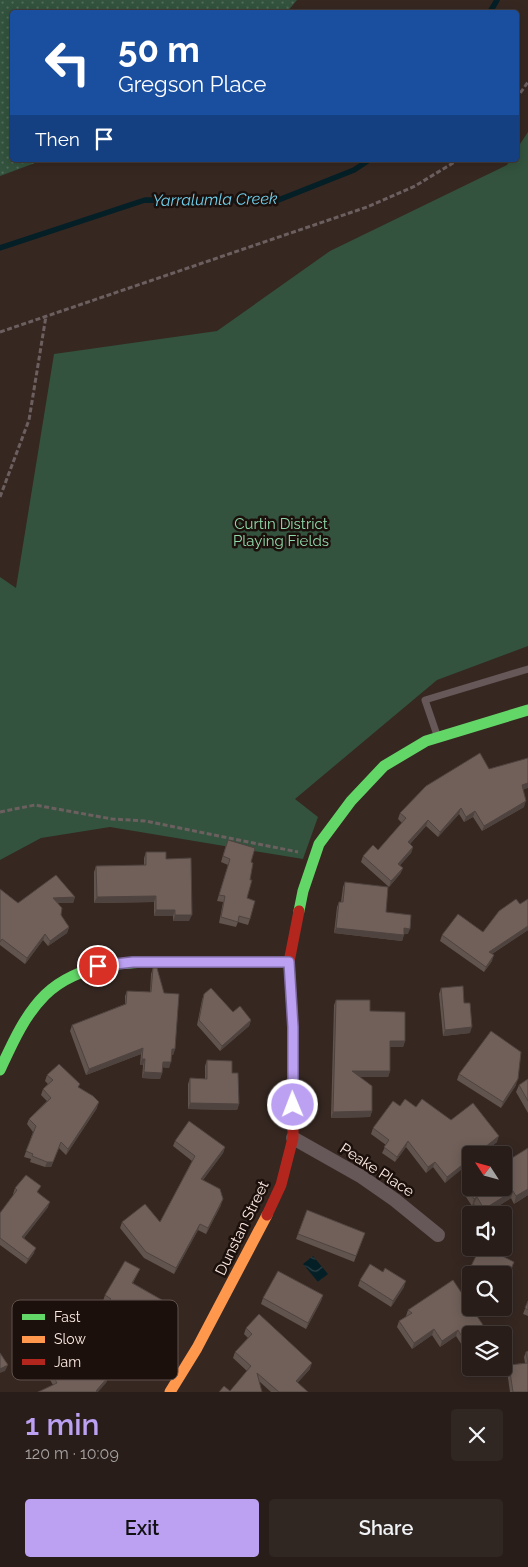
<!DOCTYPE html>
<html lang="en">
<head>
<meta charset="utf-8">
<style>
	:root { --surface:#281d19; --page:#302622; --text:#f1f3f6; --muted:#a5a2a2; --line:#443b38; --accent:#bca0f2 }
	body { margin:0; font-family:Raleway,sans-serif; background:var(--page); color:var(--text); height:100vh; display:flex; flex-direction:column; font-size:19px; white-space:nowrap }
	* { box-sizing:border-box; margin:0 }
	p { font-size:16px; color:var(--muted) }
	.icon { flex:none; width:28px; height:28px; fill:none; stroke:currentColor; stroke-width:2; stroke-linecap:round; stroke-linejoin:round }
	.map { position:relative; height:1392px; overflow:hidden }
	.panel { display:flex; flex-direction:column; background:var(--surface); flex:1 }
	.panel>* { flex:none }
	.top-card { position:absolute; left:10px; top:10px; width:509px; height:152px; border-radius:5px; box-shadow:0 2px 12px #0003,0 0 0 1px var(--line); background:#1a4fa0; color:#fff; overflow:hidden }
	.needle { width:32px; rotate:306deg }
	.tools { position:absolute; left:462px; top:1146px; display:grid; gap:10px }
	.tools a { display:grid; place-items:center; width:50px; height:50px; border-radius:5px; background:var(--surface); box-shadow:0 2px 12px #0003,0 0 0 1px var(--line); font-size:25px }
	.pin { position:absolute; display:grid; place-items:center; width:42px; height:42px; color:#fff; margin:-21px; border:2px solid #fff; border-radius:50%; box-shadow:0 1px 5px #0007 }
	.me { position:absolute; width:55px; margin:-28px; rotate:359deg; stroke-linejoin:round; filter:drop-shadow(0 0 4px #0008) }
	.turn { display:flex; align-items:center; gap:18px; height:105px; padding:0 25px; font-size:22px }
	.turn .icon { width:65px; height:65px; stroke-width:2.5 }
	.turn b { display:block; font-size:35px; line-height:42px }
	.then { display:flex; align-items:center; height:48px; padding:0 25px; background:#0003; gap:10px; font-size:19px }
	.round { display:grid; place-items:center; flex:none; width:52px; height:52px; border-radius:5px; background:var(--page) }
	.summary { display:flex; align-items:center; justify-content:space-between; height:85px; padding:0 25px }
	h1 { font-size:30px; font-weight:600; line-height:38px; color:var(--accent) }
	.primary-button { display:flex; gap:10px; margin-top:auto; padding:10px 25px }
	.primary-button a { flex:1; height:58px; border-radius:5px; background:var(--accent); color:#111; font-size:20px; font-weight:600; line-height:58px; text-align:center }
	.primary-button a+a { background:var(--page); color:var(--text) }
	.map>svg:first-child { display:block }
</style>
</head>
<body>
<div class="map">
<svg width="528" height="1392" viewBox="0 0 528 1392">
	<defs>
		<pattern id="grass-dots" width="8" height="8" patternUnits="userSpaceOnUse" patternTransform="scale(1.25)"><rect width="8" height="8" fill="#33533e"/><path d="M2 2h.1M6 6h.1" fill="none" stroke="#516c5a" stroke-width="1.8" stroke-linecap="round"/></pattern>
		<pattern id="water-waves" width="16" height="10" patternUnits="userSpaceOnUse" patternTransform="scale(1.25)"><rect width="16" height="10" fill="#051f26"/><path d="M0 5q4-4 8 0t8 0" fill="none" stroke="#2a4045"/></pattern>
	</defs>
	<rect width="100%" height="100%" fill="#362721"/>
	<path fill="url(#grass-dots)" d="M0 0H297L287 12H12V160H43L0 176Z"/>
	<path fill="#33533e" d="M528 132V646L437 680 295 799 318 817 303 859 110 827 41 838 0 860V577L16 588 54 354 217 331 330 251 507 165 510 160H516V150Z"/>
	<path fill="url(#water-waves)" d="M313 1256 328 1274 318 1282 303 1264Z"/>
	<g fill="none" stroke-linecap="round" stroke-linejoin="round">
		<g stroke="#051f26" stroke-width="5.5">
			<path d="M490 12 497 0"/>
			<path d="M0 248 145 200 276 201 354 170 369 160"/>
		</g>
		<g stroke="#6c5f5f" stroke-width="3" stroke-dasharray="5 2.5" stroke-linecap="butt">
			<path d="M516 99 528 82"/>
			<path d="M0 332 367 207 415 186 458 160"/>
			<path d="M0 497 29 420 46 316"/>
			<path d="M0 812 35 805 112 819 145 821 298 852"/>
		</g>
		<path stroke="#665758" stroke-width="7" d="M437 735 425 700 528 669"/>
		<path stroke="#665758" stroke-width="14" d="M293 1138 362 1177 395 1200 438 1235"/>
		<g stroke="#63d668" stroke-width="11">
			<path d="M299 911 303 891 319 844 351 801 384 766 426 741 528 710"/>
			<path d="M0 1070C12 1044 24 1016 45 995 84 957 144 962 194 962 225 962 257 962 289 962"/>
		</g>
		<path stroke="#ff974d" stroke-width="11" d="M170 1392 197 1348 267 1215"/>
		<path stroke="#b3261e" stroke-width="11" d="M267 1215 281 1185 293 1138V1027L289 962 299 911"/>
	</g>
	<g fill="#61534d">
		<path d="M489 769 523 790 524 807 482 831 473 817 464 822 459 814 438 837 426 826 410 844 413 847 411 853 399 866 403 868 400 874 389 887 361 862 363 856 378 850 402 823 398 819 400 813Z"/>
		<path d="M226 845 251 862 250 880 247 898 250 919 248 925 238 922 236 927 219 923 223 902 217 901 228 865 221 862Z"/>
		<path d="M146 852 166 859 189 921H173V916H154V902L94 903V872L96 866 144 865V858Z"/>
		<path d="M345 882 386 912 408 934H404L402 941 334 933 337 907 339 902H341L343 887Z"/>
		<path d="M0 889 18 903 75 897 73 903H58L61 915 69 927 67 933 48 946 43 940 25 964 0 945Z"/>
		<path d="M528 899V930L492 954V961L484 972 440 941 442 935 483 932Z"/>
		<path d="M153 968 175 1049 173 1055H171L169 1068 162 1067V1073L160 1079 142 1078 143 1065H140L141 1054 86 1075 70 1031 72 1025 125 1004V996L127 991 150 992 151 974Z"/>
		<path d="M441 988 464 1003 470 1033 443 1036 439 994Z"/>
		<path d="M204 994 233 1012 251 1020 249 1026 220 1051 197 1025 202 1000Z"/>
		<path d="M336 1000 370 1011 405 1041 403 1047H390V1071L388 1077H360L372 1111 370 1117 331 1118 334 1005Z"/>
		<path d="M207 1060 232 1073 239 1104 237 1110 188 1109V1084L190 1078 205 1079V1066Z"/>
		<path d="M459 1074 516 1085 501 1108 457 1080Z"/>
		<path d="M47 1075 79 1088 97 1108 66 1155 59 1148 51 1167H45L30 1162 31 1159 24 1157 33 1132 27 1124 29 1119 47 1101 41 1095 43 1089 48 1084 45 1081Z"/>
		<path d="M528 1079V1113L516 1092 519 1085Z"/>
		<path d="M400 1106 416 1107 451 1120 497 1142 480 1155H471L445 1183 433 1167 426 1173 406 1147 395 1162 382 1153 386 1145 371 1134 373 1128Z"/>
		<path d="M175 1141 225 1147 223 1153 203 1180 221 1205 206 1234 198 1230 174 1274 144 1258 120 1228 122 1222H160L192 1161 173 1146Z"/>
		<path d="M528 1148V1195L514 1204 511 1198 484 1215H481L474 1204 472 1206 464 1194 466 1187Z"/>
		<path d="M15 1188 39 1192 38 1193 48 1207 24 1238 34 1253 26 1264 0 1245V1213L14 1194H13Z"/>
		<path d="M307 1210 365 1233 354 1262 296 1239Z"/>
		<path d="M511 1239 503 1256 514 1262 512 1268 471 1275V1288L463 1283 465 1278Z"/>
		<path d="M140 1269 133 1283 162 1300 160 1306 144 1334 143 1340 125 1360 122 1358 106 1375 108 1377 106 1383 53 1385 45 1371 46 1367 43 1361 45 1355 62 1356 77 1369 98 1346 91 1340 93 1335 97 1331 90 1325 92 1319 107 1303 103 1301 105 1295Z"/>
		<path d="M360 1280 404 1287 391 1307 358 1286Z"/>
		<path d="M453 1280 471 1351 467 1353 456 1336 440 1347 432 1335 412 1349 397 1327 399 1321 407 1316H406L408 1310Z"/>
		<path d="M323 1295 321 1301 306 1329 261 1304 263 1298Z"/>
		<path d="M528 1301V1316L523 1314Z"/>
		<path d="M246 1328 310 1369 297 1383 308 1392H271L260 1382 230 1391 247 1371 233 1358 235 1352 248 1338 244 1334Z"/>
		<path d="M528 1351V1392H510L507 1371 509 1365 525 1363 524 1357 526 1352Z"/>
	</g>
	<g fill="#4f433f">
		<path d="M528 783V788L520 791 522 785Z"/>
		<path d="M526 801 524 807 482 831 484 826Z"/>
		<path d="M461 808 459 814 438 837 440 832Z"/>
		<path d="M475 811 473 817 464 822 466 817Z"/>
		<path d="M428 820 426 826 406 848 408 842Z"/>
		<path d="M413 847 411 853 396 870 398 864Z"/>
		<path d="M403 868 400 874 389 887 391 881Z"/>
		<path d="M156 896 154 902 94 903 97 897Z"/>
		<path d="M75 897 73 903H51L53 898Z"/>
		<path d="M156 910H175L173 916H154Z"/>
		<path d="M175 915H192L189 921H173Z"/>
		<path d="M528 926V930L487 957 489 952Z"/>
		<path d="M69 927 67 933 48 946 50 941Z"/>
		<path d="M336 928 404 935 402 941 334 933Z"/>
		<path d="M404 928 410 929 408 934H402Z"/>
		<path d="M45 934 43 940 25 964 27 958Z"/>
		<path d="M494 955 492 961 484 972 486 967Z"/>
		<path d="M251 1020 249 1026 220 1051 222 1046Z"/>
		<path d="M472 1027 470 1033 443 1036 445 1030Z"/>
		<path d="M390 1041H405L403 1047H388Z"/>
		<path d="M143 1048 141 1054 86 1075 89 1069Z"/>
		<path d="M172 1049H175L173 1055 170 1054Z"/>
		<path d="M142 1059H145L143 1065H140Z"/>
		<path d="M163 1062H171L169 1068 161 1067Z"/>
		<path d="M352 1071H390L388 1077H350Z"/>
		<path d="M144 1072 162 1073 160 1079 142 1078Z"/>
		<path d="M518 1079 516 1085 501 1108 503 1102Z"/>
		<path d="M99 1102 97 1108 66 1155 68 1149Z"/>
		<path d="M190 1103 239 1104 237 1110 188 1109Z"/>
		<path d="M372 1111 370 1117 331 1118 333 1112Z"/>
		<path d="M499 1136 497 1142 480 1155H475Z"/>
		<path d="M408 1141 406 1147 395 1162 397 1157Z"/>
		<path d="M61 1142 51 1167H45L47 1162Z"/>
		<path d="M225 1147 223 1153 199 1185 201 1179Z"/>
		<path d="M471 1158V1162L445 1183 447 1177Z"/>
		<path d="M435 1162 433 1167 426 1173 428 1167Z"/>
		<path d="M528 1189V1195L514 1204 516 1196Z"/>
		<path d="M513 1191 511 1198 484 1215H482L484 1209Z"/>
		<path d="M477 1197 474 1204 472 1206 474 1199Z"/>
		<path d="M223 1199 221 1205 206 1234 208 1228Z"/>
		<path d="M50 1202 48 1207 20 1243 22 1237Z"/>
		<path d="M200 1224 198 1230 174 1274 176 1268Z"/>
		<path d="M36 1248 34 1253 26 1264 28 1259Z"/>
		<path d="M406 1281 404 1287 391 1307 393 1301Z"/>
		<path d="M323 1295 321 1301 306 1329 308 1323Z"/>
		<path d="M162 1300 160 1306 143 1337 145 1335 143 1340 125 1360 127 1355 143 1334Z"/>
		<path d="M434 1329 432 1335 412 1349 414 1343Z"/>
		<path d="M458 1330 456 1336 440 1347 442 1341Z"/>
		<path d="M471 1346V1351L467 1353 469 1348Z"/>
		<path d="M124 1352 122 1358 102 1379 105 1374Z"/>
		<path d="M312 1363 310 1369 294 1387 296 1381Z"/>
		<path d="M8 1365 5 1371 0 1373V1369Z"/>
		<path d="M108 1377 106 1383 98 1392H95Z"/>
	</g>
	<g fill="#71605a" stroke="#4f433f">
		<path d="M480 753 489 769 528 758V783L522 785 526 801 484 826 475 811 466 817 461 808 440 832 428 820 408 842 413 847 398 864 403 868 391 881 363 856 373 845 378 850 406 818 400 813 426 786Z"/>
		<path d="M228 840 255 848 251 862 253 863 250 880H252L247 898 255 901 250 919 239 916 238 922 221 917 225 896 219 895 230 859 223 856Z"/>
		<path d="M146 852H166V859L191 858 192 915H175V910H156V896L97 897 96 866 146 865Z"/>
		<path d="M56 875 75 897 53 898 62 908 61 915 69 927 50 941 45 934 27 958 2 939 0 942V889L18 903Z"/>
		<path d="M345 882 388 887 386 912 411 915 410 929 404 928V935L336 928 339 902H343Z"/>
		<path d="M516 899 520 904 528 899V926L489 952 494 955 486 967 442 935 458 914 483 932 499 911Z"/>
		<path d="M153 968H157L164 993 179 994 175 1049H172L171 1062H163L162 1073 144 1072 145 1059H142L143 1048 89 1069 72 1025 126 1004 127 991 151 992Z"/>
		<path d="M463 986 464 1003H470L472 1027 445 1030 441 988Z"/>
		<path d="M211 988 233 1012 240 1006 251 1020 222 1046 199 1020 204 994Z"/>
		<path d="M336 1000H370V1011L405 1012V1041H390V1071H352L372 1086V1111L333 1112Z"/>
		<path d="M491 1031 521 1052 518 1079 503 1102 459 1074Z"/>
		<path d="M207 1060 232 1061V1073H238L239 1104 190 1103V1078L207 1079Z"/>
		<path d="M59 1064 80 1084 78 1087 93 1096 99 1102 68 1149 61 1142 53 1162H47L32 1156 33 1154 26 1151 36 1126 29 1119 51 1098 43 1089 53 1080 47 1075Z"/>
		<path d="M528 1079V1101L519 1085Z"/>
		<path d="M405 1099 416 1107 422 1099 451 1120 473 1103 499 1136 475 1155H471V1158L447 1177 435 1162 428 1167 408 1141 397 1157 384 1147 389 1140 373 1128 393 1101 400 1106Z"/>
		<path d="M189 1121 225 1147 201 1179 220 1189 223 1199 208 1228 200 1224 176 1268 146 1252 122 1222 145 1204 160 1222 195 1156 175 1141Z"/>
		<path d="M528 1148V1189L516 1196 513 1191 484 1209 477 1197 474 1199 466 1187 471 1184V1188H504V1163Z"/>
		<path d="M26 1175 41 1186 37 1192 50 1202 22 1237 36 1248 28 1259 0 1238V1213L17 1190 15 1188Z"/>
		<path d="M307 1210 365 1233 356 1256 298 1234Z"/>
		<path d="M504 1235 511 1239 502 1256 514 1262 504 1284V1275H471V1281L465 1278 480 1248H504Z"/>
		<path d="M125 1261 140 1269 132 1283 162 1300 143 1334 145 1335 127 1355 124 1352 105 1374 108 1377 96 1391 97 1392H38L57 1383 47 1365 50 1364 45 1355 57 1348 62 1356 68 1353 77 1369 102 1342 93 1335 101 1327 92 1319 111 1299 105 1295Z"/>
		<path d="M370 1264 383 1272 385 1268 406 1281 393 1301 360 1280Z"/>
		<path d="M278 1271 323 1295 308 1323 263 1298Z"/>
		<path d="M453 1280 489 1334 488 1335H471V1346L469 1348 458 1330 442 1341 434 1329 414 1343 399 1321 412 1313 408 1310Z"/>
		<path d="M528 1301V1310L525 1308Z"/>
		<path d="M259 1314 312 1363 296 1381 308 1392H279L257 1373 262 1392H219L224 1386 230 1391 251 1366 235 1352 252 1334 246 1328Z"/>
		<path d="M528 1351V1392H513L509 1365 528 1363 526 1352Z"/>
		<path d="M0 1353 8 1365 0 1369Z"/>
	</g>
	<g fill="none" stroke-linecap="round" stroke-linejoin="round">
		<defs>
			<path id="route" d="M98 966 133 962H289L293 1027V1105"/>
		</defs>
		<use href="#route" stroke="#7a689d" stroke-width="12"/>
		<use href="#route" stroke="#bca0f2" stroke-width="9"/>
	</g>
	<g text-anchor="middle" stroke-width="5" stroke-linejoin="round" paint-order="stroke">
		<g font-size="15" fill="#90dbab" stroke="#1c100c">
			<text x="281" y="529">Curtin District<tspan x="281" dy="17">Playing Fields</tspan></text>
		</g>
		<g font-size="15" fill="#fdeae3" stroke="#1c100c">
			<text transform="translate(377 1170) rotate(33)" y="5">Peake Place</text>
			<text transform="translate(242 1228) rotate(-64)" y="5">Dunstan Street</text>
		</g>
		<g font-size="16" font-style="italic" fill="#70d2ef" stroke="#1c100c">
			<text transform="translate(215 199) rotate(-1)" y="6">Yarralumla Creek</text>
		</g>
	</g>
	<rect x="12" y="1300" width="166" height="80" rx="8" fill="#1c100c" stroke="#60514c" stroke-width="1"/>
	<rect x="22" y="1314" width="23" height="6" fill="#63d668"/>
	<rect x="22" y="1336" width="23" height="7" fill="#ff974d"/>
	<rect x="22" y="1359" width="23" height="6" fill="#b3261e"/>
	<g font-size="14" fill="#fdeae3">
		<text x="54" y="1322">Fast</text>
		<text x="54" y="1344">Slow</text>
		<text x="54" y="1367">Jam</text>
	</g>
</svg>
<div class="tools">
<a><svg class="needle" viewBox="-14 -14 28 28"><path d="M0-13l5 13h-10z" fill="#e53935"/><path d="M0 13l5-13h-10z" fill="#a5a2a2"/></svg></a>
<a><svg class="icon" aria-label="sound" viewBox="0 0 24 24"><path d="M4 9h4l5-4v14l-5-4H4zM17 9q2 3 0 6"/></svg></a>
<a><svg class="icon" aria-label="search" viewBox="0 0 24 24"><circle cx="10" cy="10" r="6"/><path d="M15 15l6 6"/></svg></a>
<a><svg class="icon" aria-label="layers" viewBox="0 0 24 24"><path d="M12 4l9 5-9 5-9-5zM3 14l9 5 9-5"/></svg></a>
</div>
<div class="pin" style="left:98px;top:966px;background:#d93025"><svg class="icon" aria-label="arrive" viewBox="0 0 24 24"><path d="M6 21V4h12l-3 4 3 4H6"/></svg></div>
<svg class="me" style="left:293px;top:1105px" viewBox="-20 -20 40 40"><circle r="17" fill="#bca0f2" stroke="#fff" stroke-width="3"/><path d="M0-11L8 9 0 5-8 9z" fill="#fff"/></svg>
<div class="top-card">
<div class="turn"><svg class="icon" aria-label="left" viewBox="0 0 24 24"><path d="M17 20v-9H6M10 6l-5 5 5 5"/></svg><div><b>50 m</b>Gregson Place</div></div>
<div class="then">Then<svg class="icon" aria-label="arrive" viewBox="0 0 24 24"><path d="M6 21V4h12l-3 4 3 4H6"/></svg></div>
</div>
</div>
<section class="panel">
<div class="summary"><div><h1>1 min</h1><p>120 m · 10:09</p></div><a class="round"><svg class="icon" aria-label="close" viewBox="0 0 24 24"><path d="M6 6l12 12M18 6L6 18"/></svg></a></div>
<div class="primary-button"><a>Exit</a><a>Share</a></div>
</section>
</body>
</html>
